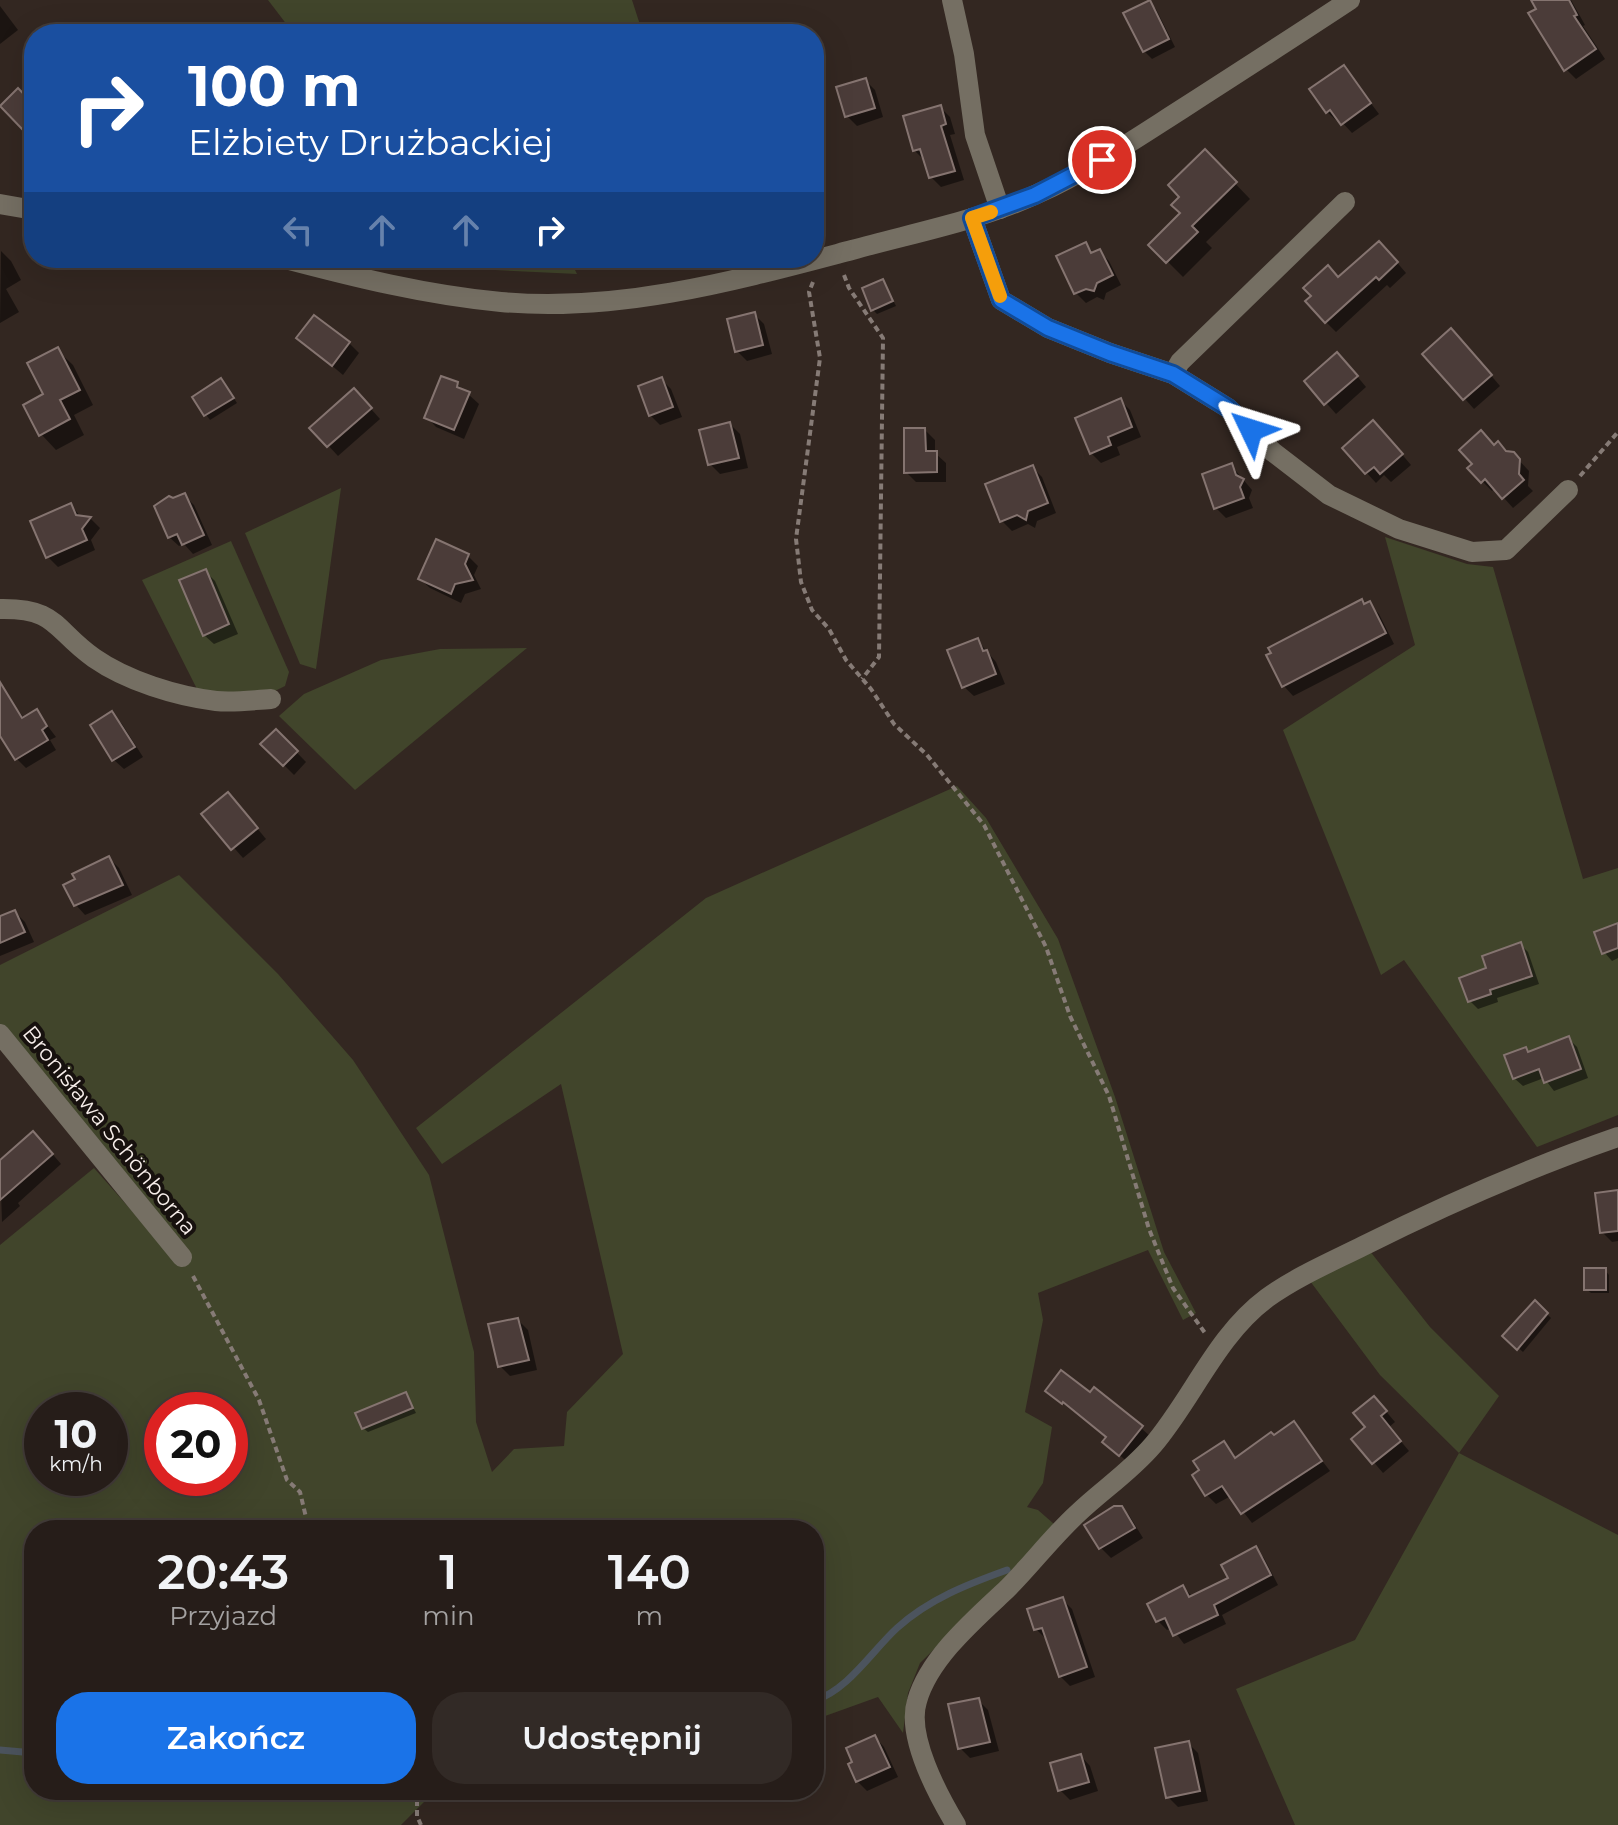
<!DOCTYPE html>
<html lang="pl">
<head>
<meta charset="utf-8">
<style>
	:root { --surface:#261d19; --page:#322a26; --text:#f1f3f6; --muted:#a4a2a2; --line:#423b38; --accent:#1a73e8 }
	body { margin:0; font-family:Montserrat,sans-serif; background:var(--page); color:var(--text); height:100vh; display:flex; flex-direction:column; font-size:30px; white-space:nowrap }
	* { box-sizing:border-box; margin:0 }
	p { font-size:26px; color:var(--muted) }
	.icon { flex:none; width:44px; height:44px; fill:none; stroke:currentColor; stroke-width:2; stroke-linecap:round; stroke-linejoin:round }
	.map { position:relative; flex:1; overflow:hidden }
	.panel { position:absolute; left:24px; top:1520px; width:800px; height:280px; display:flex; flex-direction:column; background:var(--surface); border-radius:32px; box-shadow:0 8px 32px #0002,0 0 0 2px var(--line) }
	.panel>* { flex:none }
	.guide { position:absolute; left:24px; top:24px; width:800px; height:244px; border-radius:32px; box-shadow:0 8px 32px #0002,0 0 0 2px var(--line); background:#1a4fa0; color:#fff; overflow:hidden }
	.speed { position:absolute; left:24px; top:1392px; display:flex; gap:16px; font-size:40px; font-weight:700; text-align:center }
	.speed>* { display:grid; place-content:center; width:104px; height:104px; border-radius:50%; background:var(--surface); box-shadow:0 8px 32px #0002,0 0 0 2px var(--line); line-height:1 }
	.speed small { font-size:20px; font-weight:400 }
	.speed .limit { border:12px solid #d22; background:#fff; color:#111 }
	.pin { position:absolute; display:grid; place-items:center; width:68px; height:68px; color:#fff; margin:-34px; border:4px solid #fff; border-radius:50%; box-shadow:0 2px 8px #0007 }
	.me { position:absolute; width:88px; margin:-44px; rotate:311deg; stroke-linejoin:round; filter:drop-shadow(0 0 6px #0008) }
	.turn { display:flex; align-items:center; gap:28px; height:168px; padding:0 32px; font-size:36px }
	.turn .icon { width:104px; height:104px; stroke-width:2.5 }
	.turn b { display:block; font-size:56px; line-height:68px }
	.lanes { display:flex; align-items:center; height:76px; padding:0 32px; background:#0003; justify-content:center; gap:40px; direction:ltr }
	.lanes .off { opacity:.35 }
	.eta { display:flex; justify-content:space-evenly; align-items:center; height:136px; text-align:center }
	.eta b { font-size:48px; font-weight:600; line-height:56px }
	.button { display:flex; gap:16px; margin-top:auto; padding:16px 32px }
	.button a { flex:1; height:92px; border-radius:32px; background:var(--accent); color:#fff; font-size:32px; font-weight:600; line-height:92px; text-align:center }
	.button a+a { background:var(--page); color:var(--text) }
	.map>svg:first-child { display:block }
</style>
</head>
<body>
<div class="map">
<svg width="1618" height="1825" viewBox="0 0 1618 1825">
	<rect width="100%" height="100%" fill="#332721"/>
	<g fill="#41452b" fill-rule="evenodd">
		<path d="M268 0H632L643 34H294Z"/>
		<path d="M407 258H569L577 274 454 268Z"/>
		<path d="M341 488 316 669 300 664 245 533Z"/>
		<path d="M1385 537 1467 564 1493 567 1583 879 1618 868V1115L1537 1147 1404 960 1381 975 1283 730 1415 645Z"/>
		<path d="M231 541 289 672 285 686 267 695 198 691 142 580Z"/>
		<path d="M527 648 355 790 279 716 304 694 381 660 440 649Z"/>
		<path d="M957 786 986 818 1058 939 1115 1097 1164 1252 1196 1313 1183 1320 1148 1250 1038 1293 1043 1320 1025 1412 1052 1427 1043 1483 1027 1507 1038 1510 1054 1524 1003 1582 920 1663 908 1693 903 1733 878 1697 814 1720V1530H34V1790H436L401 1825H0V1245L94 1168 178 1263 0 1025V965L179 875 278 974 353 1060 429 1175 474 1352 476 1422 492 1472 514 1449 564 1446 567 1412 623 1354 561 1084 442 1164 416 1128 706 898ZM42 1410H110V1478H42ZM162 1410H230V1478H162Z"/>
		<path d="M1369 1250 1430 1327 1499 1396 1459 1453 1618 1535V1825H1295L1236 1689 1355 1640 1459 1453 1380 1375 1310 1281Z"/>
	</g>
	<g fill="#0007">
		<path d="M1534 0H1571L1585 25 1583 26 1605 59 1576 79 1566 69Z"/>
		<path d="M1149 2 1156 9 1175 47 1152 59 1144 51Z"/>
		<path d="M0 6 18 30 0 44Z"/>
		<path d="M1344 68 1379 114 1352 133 1340 120 1337 121 1327 112Z"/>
		<path d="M865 80 875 90 883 117 857 126 847 116Z"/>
		<path d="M3 106 34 108V138Z"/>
		<path d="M940 107 950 117 955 134 950 135 964 180 941 187 931 177 924 160 914 150Z"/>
		<path d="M1205 152 1250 199 1206 242 1212 248 1183 277 1151 245 1183 214 1182 197Z"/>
		<path d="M1085 244 1095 254 1100 252 1109 261 1121 285 1106 293 1104 300 1097 297 1086 303 1076 293Z"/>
		<path d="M1 251 11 261 21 280 6 289 19 312 0 323Z"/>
		<path d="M1389 253 1406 273 1390 288 1387 285 1336 332 1326 322 1339 279Z"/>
		<path d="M883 281 896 306 877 314 873 310Z"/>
		<path d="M754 314 764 324 772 354 747 361 737 351Z"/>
		<path d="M299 338 349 343 359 353 343 375Z"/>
		<path d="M1461 340 1500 386 1474 409 1425 354Z"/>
		<path d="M57 350 73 365 93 405 74 415 84 435 56 450 41 434 46 395Z"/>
		<path d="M1347 364 1366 387 1336 414 1307 381Z"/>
		<path d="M661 379 671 389 682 417 660 425 650 415Z"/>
		<path d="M457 384 479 404 464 439 436 427 427 417Z"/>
		<path d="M225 385 237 403 210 420 194 398Z"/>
		<path d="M1120 400 1130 410 1141 437 1117 447 1120 455 1101 463 1091 453Z"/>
		<path d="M364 401 380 419 338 456 312 428Z"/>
		<path d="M730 424 740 434 748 468 720 474 710 464Z"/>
		<path d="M925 430 935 440V453L946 463V482H916L906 472Z"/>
		<path d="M1383 432 1411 465 1391 482 1384 475 1376 483 1344 448Z"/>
		<path d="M1494 447 1513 454 1529 471 1528 486 1533 491 1513 508 1495 488 1492 491 1482 481Z"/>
		<path d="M1231 465 1252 490 1249 498 1253 508 1226 518 1216 508Z"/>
		<path d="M1032 467 1042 477 1056 513 1037 521 1035 528 1028 524 1012 531 1002 521Z"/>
		<path d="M184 495 194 505 212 545 193 554 184 544 179 546 169 537 173 500Z"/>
		<path d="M71 505 81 517 90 518 100 528 91 540 95 550 58 567 48 557Z"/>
		<path d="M437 542 468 556 478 566 474 575 481 589 465 594 461 603 430 588 420 579Z"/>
		<path d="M205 571 215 581 238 634 214 644 204 635Z"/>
		<path d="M1369 604 1379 614 1394 644 1293 696 1284 686Z"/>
		<path d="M978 641 996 662 1005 684 974 696 964 687Z"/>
		<path d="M8 698 25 719 37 712 56 737 50 740 56 750 26 768 16 758 0 732V703Z"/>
		<path d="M112 714 122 724 143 757 124 769 114 760Z"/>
		<path d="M276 731 306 762 294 775 263 744Z"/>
		<path d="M237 804 266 839 243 858 204 814Z"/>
		<path d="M109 858 119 868 132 895 85 915 76 905Z"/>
		<path d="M15 912 25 922 34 942 0 956V918Z"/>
		<path d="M1618 925V958L1612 961 1604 952Z"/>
		<path d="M1520 944 1528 952 1539 984 1497 998 1498 1002 1478 1009 1470 1001 1489 969Z"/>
		<path d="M1569 1039 1577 1047 1588 1078 1554 1091 1544 1078 1523 1086 1514 1078 1529 1053Z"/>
		<path d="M43 1143 61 1164 18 1203 20 1206 2 1222 0 1164Z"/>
		<path d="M1618 1192V1241L1612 1242 1602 1232Z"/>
		<path d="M1605 1270 1609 1275V1293H1591L1586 1289Z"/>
		<path d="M1535 1302 1551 1318 1523 1352 1505 1336Z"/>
		<path d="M518 1320 528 1330 537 1370 510 1376 500 1366Z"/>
		<path d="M1048 1390 1141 1428 1151 1437 1130 1464 1104 1442 1108 1438Z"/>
		<path d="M406 1394 416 1413 368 1432 363 1428Z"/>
		<path d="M1384 1409 1395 1422 1389 1427 1409 1451 1383 1473 1354 1439Z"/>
		<path d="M1294 1424 1330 1471 1252 1523 1231 1496 1216 1504 1206 1494 1224 1443 1237 1459Z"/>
		<path d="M1119 1506 1129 1515 1143 1538 1111 1558 1101 1548 1087 1526Z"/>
		<path d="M1255 1549 1264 1558 1278 1585 1222 1615 1226 1624 1184 1644 1172 1628 1167 1630 1158 1621 1183 1587 1193 1597 1231 1579Z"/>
		<path d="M1062 1599 1072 1609 1095 1677 1070 1686 1060 1676 1046 1639 1036 1629Z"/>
		<path d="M978 1700 988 1710 999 1751 970 1758 960 1748Z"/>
		<path d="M875 1737 884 1747 898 1777 867 1791 857 1781Z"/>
		<path d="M1188 1743 1198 1753 1208 1801 1178 1807 1168 1797Z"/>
		<path d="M1081 1756 1090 1766 1098 1791 1070 1800 1060 1790Z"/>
	</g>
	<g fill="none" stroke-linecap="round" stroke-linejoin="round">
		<g stroke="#4c545e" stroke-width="7">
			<path d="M814 1701C849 1689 871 1652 897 1628 929 1599 968 1584 1007 1570"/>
			<path d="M0 1750 34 1753"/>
		</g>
	</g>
	<g fill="#4b3c39" stroke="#857470" stroke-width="2">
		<path d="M1150 0 1169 39 1143 52 1123 13Z"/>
		<path d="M1531 0H1569L1577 15 1574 16 1596 49 1564 71 1528 13 1536 9Z"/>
		<path d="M1344 65 1371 103 1341 125 1330 110 1326 113 1309 89Z"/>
		<path d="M866 78 875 108 845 117 836 87Z"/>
		<path d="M18 88 34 105V119L23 130 0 106Z"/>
		<path d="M941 105 946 124 941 126 955 171 929 178 920 149 913 151 903 116Z"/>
		<path d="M1205 149 1237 182 1192 226 1198 232 1166 263 1148 245 1180 213 1171 205 1179 197 1168 185Z"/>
		<path d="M1379 241 1398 262 1379 280 1376 277 1325 323 1305 301 1311 296 1303 288 1328 265 1338 277Z"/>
		<path d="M1086 242 1091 253 1100 249 1113 275 1097 283 1094 291 1086 289 1074 294 1056 256Z"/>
		<path d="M883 279 893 301 871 311 862 288Z"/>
		<path d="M755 312 763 345 735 352 727 319Z"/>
		<path d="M314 315 350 342 332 366 296 338Z"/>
		<path d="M1451 328 1492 375 1463 400 1422 354Z"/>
		<path d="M58 347 80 390 60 400 70 419 39 436 23 405 43 394 27 363Z"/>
		<path d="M1337 352 1358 376 1324 405 1304 381Z"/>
		<path d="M441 376 458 382 457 387 470 392 454 430 424 418Z"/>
		<path d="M662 377 673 407 649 416 638 386Z"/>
		<path d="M221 378 234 398 204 416 192 397Z"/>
		<path d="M354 388 372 408 327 447 309 428Z"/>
		<path d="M1121 398 1132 427 1108 437 1111 445 1090 454 1075 418Z"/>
		<path d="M1373 420 1403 454 1380 474 1374 467 1365 474 1342 448Z"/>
		<path d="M730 422 739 458 708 465 699 430Z"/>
		<path d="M904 428H925L926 451H937V472L904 473Z"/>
		<path d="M1481 430 1494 445 1498 441 1506 451 1514 452 1520 459 1519 474 1524 480 1502 499 1485 479 1481 483 1467 468 1472 464 1459 450Z"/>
		<path d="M1232 463 1236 475 1244 479 1240 487 1244 498 1214 509 1202 474Z"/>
		<path d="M1033 465 1048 503 1028 511 1026 520 1017 515 1000 522 985 484Z"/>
		<path d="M185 493 204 535 182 545 177 534 168 538 154 506 169 496 173 498Z"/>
		<path d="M71 503 76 515 91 517 82 529 87 540 46 558 30 521Z"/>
		<path d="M436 539 469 554 465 564 473 580 455 584 451 594 418 579Z"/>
		<path d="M206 569 229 624 203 636 179 580Z"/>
		<path d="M1362 599 1364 604 1370 601 1386 633 1282 687 1266 655 1271 653 1268 648Z"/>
		<path d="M978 638 983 651 987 650 996 674 962 688 947 650Z"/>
		<path d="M0 682 22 718 37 709 47 726 42 730 48 740 15 760 0 736Z"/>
		<path d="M112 711 135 747 112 761 90 725Z"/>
		<path d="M276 729 298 751 283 766 260 744Z"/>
		<path d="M228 792 258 828 231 850 201 814Z"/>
		<path d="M109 856 123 885 74 906 63 885 75 879 72 874Z"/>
		<path d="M15 910 25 932 0 943V916Z"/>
		<path d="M1618 923V948L1602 954 1594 932Z"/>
		<path d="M1521 942 1532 976 1490 990 1491 994 1468 1002 1459 978 1486 968 1482 956Z"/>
		<path d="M1569 1036 1581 1069 1544 1083 1539 1069 1513 1079 1504 1055 1526 1047 1528 1052Z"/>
		<path d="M33 1131 53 1154 0 1200V1160Z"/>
		<path d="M1618 1190V1231L1600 1233 1595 1193Z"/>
		<rect x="1584" y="1268" width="22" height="22"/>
		<path d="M1535 1300 1548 1313 1517 1350 1502 1336Z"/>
		<path d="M518 1318 529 1360 498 1367 488 1324Z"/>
		<path d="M1061 1370 1090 1392 1094 1387 1143 1426 1119 1456 1102 1442 1106 1437 1063 1402 1062 1404 1045 1391Z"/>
		<path d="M406 1392 413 1408 362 1429 355 1413Z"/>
		<path d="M1374 1396 1387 1411 1381 1416 1401 1441 1372 1464 1351 1439 1365 1427 1353 1413Z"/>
		<path d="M1294 1421 1322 1461 1241 1514 1222 1486 1205 1496 1192 1475 1199 1470 1193 1461 1224 1441 1235 1458 1271 1432 1274 1435Z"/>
		<path d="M1114 1506H1122L1135 1528 1099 1549 1084 1525Z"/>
		<path d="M1256 1546 1271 1575 1214 1605 1218 1615 1173 1636 1165 1618 1156 1622 1147 1604 1183 1585 1189 1597 1228 1578 1221 1565Z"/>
		<path d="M1063 1597 1087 1667 1059 1677 1042 1628 1034 1630 1027 1609Z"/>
		<path d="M979 1698 990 1742 958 1749 948 1704Z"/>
		<path d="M875 1735 890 1767 856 1782 848 1764 852 1762 846 1748Z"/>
		<path d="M1189 1741 1200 1791 1166 1798 1155 1748Z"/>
		<path d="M1081 1754 1089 1782 1058 1791 1050 1763Z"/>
	</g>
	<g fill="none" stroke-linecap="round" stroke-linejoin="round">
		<g stroke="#867b76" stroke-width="4" stroke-dasharray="6 4" stroke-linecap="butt">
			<path d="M844 275 849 288 883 338 879 657 862 679"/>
			<path d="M813 282 809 292 820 358 796 539 801 582 812 610 829 629 846 660 871 689 894 724 927 755 984 825 1046 947 1070 1016 1109 1096 1149 1229 1173 1288 1205 1333"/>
			<path d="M1580 476 1618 432"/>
			<path d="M193 1276 259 1400 287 1480 300 1492 309 1530"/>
			<path d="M417 1790V1816L421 1825"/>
		</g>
		<g stroke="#756f63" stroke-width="20">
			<path d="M952 0 964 54 975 135 1000 209"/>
			<path d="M0 204 34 210"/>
			<path d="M972 218 1001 300 1048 328 1110 353 1173 374 1228 408 1273 452 1329 495 1399 529 1472 552 1506 550 1568 490"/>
			<path d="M282 258C354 277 426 295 501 302 620 313 738 280 852 250 913 233 978 221 1037 194 1088 171 1135 139 1182 109 1238 73 1294 37 1350 0"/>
			<path d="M1173 374 1180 362 1345 202"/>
			<path d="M0 609C58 608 53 629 94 658 127 681 176 696 216 701 234 703 253 700 271 699"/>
			<path d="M0 1034 182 1257"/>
			<path d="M956 1825C938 1795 906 1736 917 1701 929 1658 975 1619 1007 1589 1031 1565 1052 1537 1077 1514 1102 1490 1130 1472 1153 1445 1193 1398 1216 1336 1267 1298 1296 1277 1331 1262 1363 1246 1445 1205 1531 1167 1618 1137"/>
		</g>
	</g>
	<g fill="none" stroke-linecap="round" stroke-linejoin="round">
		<defs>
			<path id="route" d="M1102 160 1035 195 972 218 1001 300 1048 328 1110 353 1173 374 1228 408 1251 430"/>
		</defs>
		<use href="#route" stroke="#114b97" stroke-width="20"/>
		<use href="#route" stroke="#1a73e8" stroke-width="14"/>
		<path stroke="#f59e0b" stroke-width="14" d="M991 212 972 218 1000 296"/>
	</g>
	<g text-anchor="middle" stroke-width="8" stroke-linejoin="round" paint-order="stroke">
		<g font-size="22" fill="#f8efeb" stroke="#17110e">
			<text transform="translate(110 1130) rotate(51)" y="8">Bronisława Schönborna</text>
		</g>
	</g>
</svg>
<div class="speed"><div>10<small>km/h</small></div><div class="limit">20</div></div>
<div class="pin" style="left:1102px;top:160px;background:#d93025"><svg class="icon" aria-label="arrive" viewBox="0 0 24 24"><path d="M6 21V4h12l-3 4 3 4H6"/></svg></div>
<svg class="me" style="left:1251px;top:430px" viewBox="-20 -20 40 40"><path d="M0-17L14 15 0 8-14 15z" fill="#1a73e8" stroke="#fff" stroke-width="4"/></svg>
<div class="guide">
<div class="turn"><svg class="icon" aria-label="right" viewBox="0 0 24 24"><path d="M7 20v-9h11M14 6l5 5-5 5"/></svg><div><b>100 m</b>Elżbiety Drużbackiej</div></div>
<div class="lanes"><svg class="icon off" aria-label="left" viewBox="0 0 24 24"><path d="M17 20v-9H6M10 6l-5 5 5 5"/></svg><svg class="icon off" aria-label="ahead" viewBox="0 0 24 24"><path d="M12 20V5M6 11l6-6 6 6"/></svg><svg class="icon off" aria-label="ahead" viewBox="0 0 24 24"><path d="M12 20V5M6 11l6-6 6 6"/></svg><svg class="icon" aria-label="right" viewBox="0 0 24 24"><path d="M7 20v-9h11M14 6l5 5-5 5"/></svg></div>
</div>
<section class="panel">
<div class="eta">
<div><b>20:43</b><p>Przyjazd</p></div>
<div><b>1</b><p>min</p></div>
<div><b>140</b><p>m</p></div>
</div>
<div class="button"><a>Zakończ</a><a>Udostępnij</a></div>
</section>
</div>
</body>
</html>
